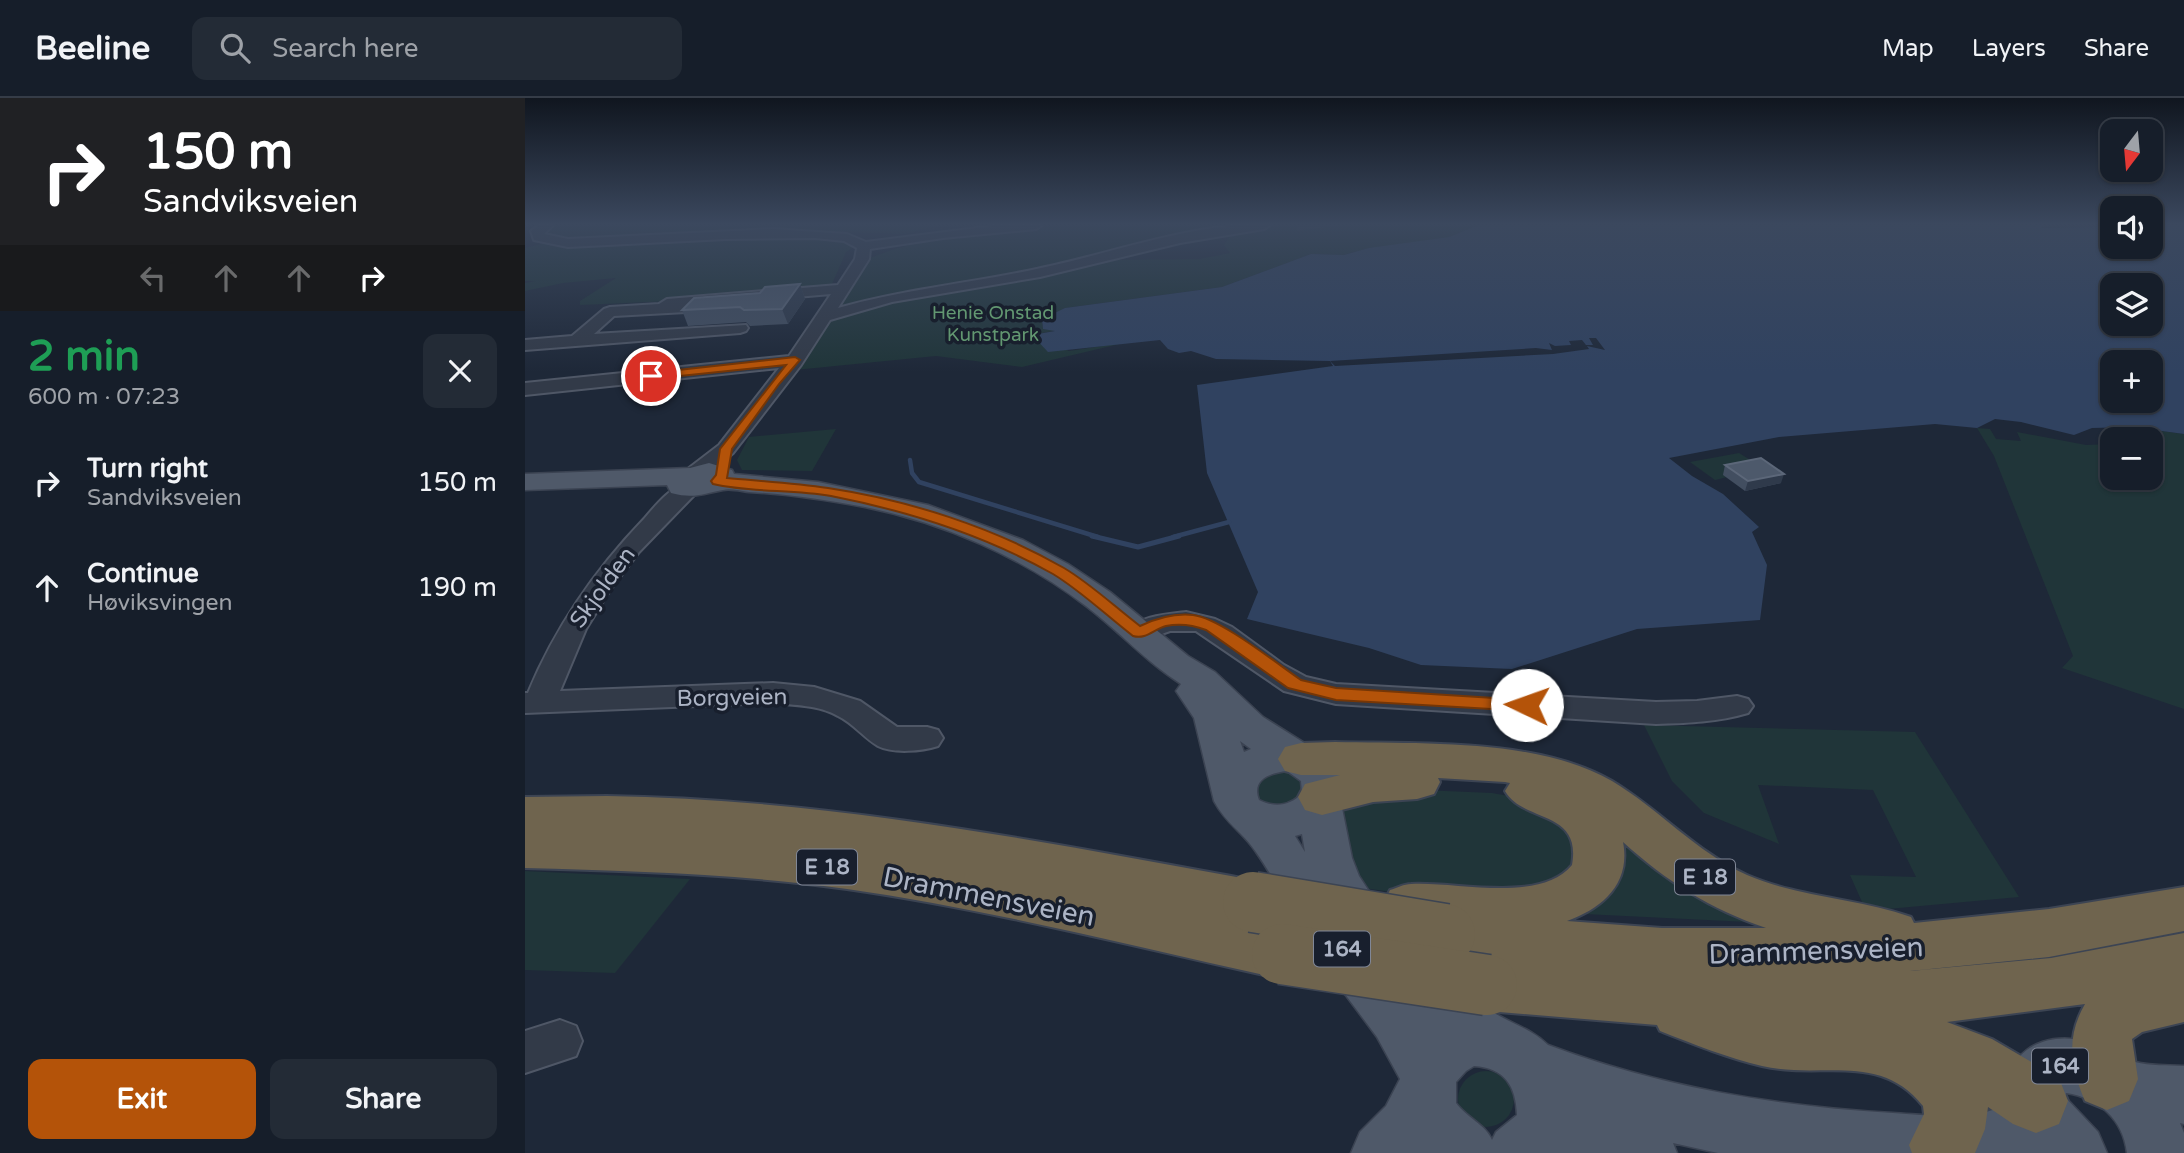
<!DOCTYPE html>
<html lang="en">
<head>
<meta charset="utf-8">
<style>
	:root { --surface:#161e2a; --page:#232b36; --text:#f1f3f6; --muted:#9ea2a8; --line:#353c47; --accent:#b45309 }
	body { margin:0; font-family:"Varela Round",sans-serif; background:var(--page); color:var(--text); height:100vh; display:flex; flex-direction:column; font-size:26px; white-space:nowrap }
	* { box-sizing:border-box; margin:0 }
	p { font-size:23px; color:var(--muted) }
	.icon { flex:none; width:38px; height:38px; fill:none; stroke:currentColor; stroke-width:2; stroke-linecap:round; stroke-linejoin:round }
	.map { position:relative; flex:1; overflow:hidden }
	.side { display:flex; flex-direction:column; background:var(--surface); width:525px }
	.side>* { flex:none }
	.hud { background:#202124; color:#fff; overflow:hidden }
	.needle { width:46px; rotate:196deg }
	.controls { position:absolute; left:1575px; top:21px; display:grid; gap:14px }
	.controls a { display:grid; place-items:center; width:63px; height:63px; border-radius:14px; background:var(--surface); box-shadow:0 2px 5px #0004,0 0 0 2px var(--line); font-size:35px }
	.pin { position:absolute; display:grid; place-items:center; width:60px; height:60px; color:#fff; margin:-30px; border:4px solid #fff; border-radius:50%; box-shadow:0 2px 7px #0007 }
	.me { position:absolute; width:77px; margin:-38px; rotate:273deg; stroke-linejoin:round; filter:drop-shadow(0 0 5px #0008) }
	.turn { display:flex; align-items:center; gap:24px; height:147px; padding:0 28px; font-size:32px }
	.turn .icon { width:91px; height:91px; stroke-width:2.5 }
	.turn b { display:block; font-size:49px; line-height:60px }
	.lanes { display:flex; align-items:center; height:66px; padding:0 28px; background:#0003; justify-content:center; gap:35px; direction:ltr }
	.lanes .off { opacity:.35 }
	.round { display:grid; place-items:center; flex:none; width:74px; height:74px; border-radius:14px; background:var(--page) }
	.overview { display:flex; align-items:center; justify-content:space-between; height:119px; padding:0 28px }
	h1 { font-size:42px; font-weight:800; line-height:52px; color:#1e9e55 }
	.cta { display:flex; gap:14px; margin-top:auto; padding:14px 28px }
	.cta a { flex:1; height:80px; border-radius:14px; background:var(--accent); color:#fff; font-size:28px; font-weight:800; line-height:80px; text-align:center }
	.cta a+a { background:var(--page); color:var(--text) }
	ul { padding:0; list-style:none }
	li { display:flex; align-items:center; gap:21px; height:105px; padding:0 28px }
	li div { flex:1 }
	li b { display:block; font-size:26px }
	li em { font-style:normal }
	header { display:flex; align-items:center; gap:42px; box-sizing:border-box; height:98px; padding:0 35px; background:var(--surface); border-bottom:2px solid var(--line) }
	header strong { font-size:33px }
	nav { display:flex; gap:38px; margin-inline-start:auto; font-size:24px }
	.search { width:490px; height:63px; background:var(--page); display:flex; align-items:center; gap:18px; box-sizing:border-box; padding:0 24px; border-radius:14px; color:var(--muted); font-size:26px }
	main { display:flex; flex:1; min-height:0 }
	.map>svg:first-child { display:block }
</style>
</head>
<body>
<header>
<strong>Beeline</strong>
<div class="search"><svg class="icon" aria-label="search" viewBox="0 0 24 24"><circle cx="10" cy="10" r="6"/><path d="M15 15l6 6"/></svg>Search here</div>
<nav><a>Map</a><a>Layers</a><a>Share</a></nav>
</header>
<main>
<section class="side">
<div class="hud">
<div class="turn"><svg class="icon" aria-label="right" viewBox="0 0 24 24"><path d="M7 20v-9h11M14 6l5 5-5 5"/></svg><div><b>150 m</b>Sandviksveien</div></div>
<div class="lanes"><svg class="icon off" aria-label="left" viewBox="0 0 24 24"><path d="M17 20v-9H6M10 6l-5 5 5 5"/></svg><svg class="icon off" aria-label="ahead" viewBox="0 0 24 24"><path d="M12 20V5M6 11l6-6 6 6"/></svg><svg class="icon off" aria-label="ahead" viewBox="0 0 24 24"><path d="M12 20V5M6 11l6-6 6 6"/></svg><svg class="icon" aria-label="right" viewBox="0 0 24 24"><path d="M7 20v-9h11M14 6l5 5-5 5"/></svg></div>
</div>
<div class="overview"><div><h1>2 min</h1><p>600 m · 07:23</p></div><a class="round"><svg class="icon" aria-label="close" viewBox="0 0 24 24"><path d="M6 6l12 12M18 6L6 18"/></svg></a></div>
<ul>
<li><svg class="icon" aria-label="right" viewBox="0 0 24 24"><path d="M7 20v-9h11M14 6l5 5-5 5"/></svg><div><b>Turn right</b><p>Sandviksveien</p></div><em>150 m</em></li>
<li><svg class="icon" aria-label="ahead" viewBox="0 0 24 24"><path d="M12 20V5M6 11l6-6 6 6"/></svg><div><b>Continue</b><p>Høviksvingen</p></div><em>190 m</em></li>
</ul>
<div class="cta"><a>Exit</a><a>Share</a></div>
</section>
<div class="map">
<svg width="1659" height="1055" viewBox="0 0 1659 1055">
	<rect width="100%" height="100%" fill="#1e2838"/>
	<g fill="#203539" fill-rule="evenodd">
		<path d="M23 127H415L380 136 266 133 54 144 29 140 17 133Z"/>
		<path d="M537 127H953L924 139 828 154 819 157 786 156 697 189 540 210 517 222 518 231 533 232 507 237 544 253 603 244 497 269 411 258 270 272 277 265 322 197 340 162C404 135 470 132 537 127ZM695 135 704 140 699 147 705 155 675 161 580 162 527 172Z"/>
		<path d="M299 137 326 145 329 149 321 154 307 186 286 191 148 203 55 207V203L91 180 38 185 0 193V185L10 183H0V150L21 145 38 147Z"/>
		<path d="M1584 329H1607L1659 336V611L1537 570 1548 558 1469 358 1452 330 1465 331 1471 341 1496 343 1492 334 1561 347 1587 346V380H1626V341H1596L1599 339Z"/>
		<path d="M311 331 287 373 217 372 212 362 224 339Z"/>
		<path d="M1214 355 1235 368 1222 367 1199 372 1203 376 1202 379 1190 382 1165 364Z"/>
		<path d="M1119 627 1390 634 1494 799 1341 813 1325 777 1391 779 1348 692 1233 687 1254 746 1179 715 1147 683Z"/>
		<path d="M760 672 777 678 779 698 756 709 736 704 730 695 735 680Z"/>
		<path d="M897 692 967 695 1006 702 1059 741 1047 785 902 799 831 789 816 714 821 708Z"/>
		<path d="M1083 733 1244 825 1059 816 1084 792Z"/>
		<path d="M0 773 165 781 90 875 0 872Z"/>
		<circle cx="961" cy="1001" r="28"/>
	</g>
	<path fill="#304260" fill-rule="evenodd" d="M954 127H1520L1516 130 1587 129V149H1626V128L1659 127V336L1607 329 1567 330 1549 337 1496 324 1470 321 1452 330 1410 326 1254 339 1144 360 1167 378 1198 396 1234 429 1227 434 1242 467 1235 522 1112 531 987 571 896 567 844 550 722 521 733 494 682 375 672 287 808 268 805 263 691 261 666 253 654 255 643 251 635 242 523 254 507 237 530 233 518 231 517 221 540 210 697 189 786 156 819 157 844 150 924 139ZM1587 187H1626V226H1587ZM1587 264H1626V303H1587Z"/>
	<path fill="#1e2838" d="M1064 240H1071L1080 252 1062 248 1064 251 1028 256 810 268 805 263 1011 250 1027 252 1024 245 1030 248 1046 247 1044 243 1057 242 1061 247H1068Z"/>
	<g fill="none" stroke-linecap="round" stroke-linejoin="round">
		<g stroke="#304260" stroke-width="4.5">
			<path d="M385 362 387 375 394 384 573 439"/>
			<path d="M648 439 704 424"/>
		</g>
		<path stroke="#304260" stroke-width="5" d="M567 438 613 449 654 438"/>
		<defs>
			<g id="minor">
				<path d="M14 127H28L19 136 43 141 248 131 322 136 341 144 476 127H517L511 131 418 140 345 151 344 161 313 210C380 191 448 185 516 170 584 156 678 122 745 127L739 131 655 145 515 179 367 204 305 222 276 267 208 355 180 380H164L161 375 164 370 194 347 254 270 0 297V285L264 258 306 196 168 208 167 212 161 214 89 218 69 236 221 227 223 230 221 233 215 235 0 252V242L47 238 79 211 85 209 134 206 142 201 313 187 330 161 332 150 319 143 290 140 201 141 43 149 9 142 6 133Z"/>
				<path d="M164 384 172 386 175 391 114 454 85 492 61 531 35 593 248 585 289 589 335 603 372 629H402L413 632 418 640 413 648C397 653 369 656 353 648 339 640 328 625 313 618 294 607 269 607 248 605L0 615V595H3C31 528 69 473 119 421 131 407 145 389 164 384Z"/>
				<path d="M661 514 690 521 707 529 759 567 781 579 811 586 1131 604 1172 603 1212 598 1223 601 1228 608 1223 615C1193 624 1162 625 1131 626L811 606 759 593 671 533H645L614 544 604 541 600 535C611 518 643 516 661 514Z"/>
				<path d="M35 922 51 928 57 943 51 958 0 975V933Z"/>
			</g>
			<path id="major" d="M184 365 207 372 209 376 293 384 403 407 498 442 543 466 585 494 663 558 690 574 738 619 805 661 820 687 816 705 827 760 834 778 866 827 859 842 843 847 868 876 874 863 892 857C921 867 938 891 962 910 982 925 1005 929 1023 947 1135 989 1249 1008 1368 1015 1405 1017 1449 1025 1483 1005 1475 957 1516 932 1560 943 1577 948 1593 960 1610 964 1625 968 1643 967 1659 968V1026L1655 1025 1659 1035V1055H1602C1598 1021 1574 1000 1541 995L1540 999 1573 1034 1582 1055H1193L1148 1045 1152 1055H826L835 1034 861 1008 875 981 852 939 808 880 800 864 808 848 824 842 816 830 813 836 796 842 779 836C763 809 749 779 731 754 717 733 702 727 689 703L669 620 651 593 656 586C621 564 594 533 561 508 497 459 419 425 340 409 302 402 263 396 224 394 216 393 205 390 198 392 176 396 169 401 146 395L142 387 0 392V376L165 370ZM715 643 726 651 719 654ZM762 673 776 683 777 695C766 708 749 710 734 702 726 681 745 675 762 673ZM777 736 780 754 770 738ZM949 968C980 970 991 988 992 1017L971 1034 967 1042C961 1027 941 1019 931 1005V984L941 973Z"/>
			<g id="highway">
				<path d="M810 644C895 646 1013 640 1087 683 1134 711 1171 754 1222 777 1275 800 1333 800 1386 819L1389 825 1524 811 1659 789V833L1524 859 1385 873 1526 860 1659 835V924L1617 934 1607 941 1613 981 1604 1003 1582 1012 1560 1003C1545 968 1541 939 1560 906L1422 924 1467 941 1534 980 1543 1003 1534 1026 1511 1035 1488 1026 1463 1009 1460 1031 1450 1055H1387L1384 1047 1399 1016 1398 1008C1354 953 1296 982 1237 968 1203 960 1168 946 1135 933L1132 927 962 913 942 905 933 887 942 869 957 863 920 860 901 853 893 836 895 831 865 824 857 808 865 792C872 790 879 786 886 786 930 783 1015 806 1047 767 1057 711 998 725 980 693L985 685 980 684 913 680 915 684 909 696 892 701 848 704 797 717 780 712 773 699 780 686 815 677H776L760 673 753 661 760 649 776 645ZM1098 744C1141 783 1185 811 1241 830H1137L1042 823C1078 810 1106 785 1098 744Z"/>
				<path d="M82 698C301 701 513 743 728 782L747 788 755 804 747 820 729 826 777 839 785 856 777 873 757 881C612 849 468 812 322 791 215 776 108 773 0 770V699Z"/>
			</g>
		</defs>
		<use href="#minor" stroke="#4f5766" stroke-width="4"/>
		<use href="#major" stroke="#3b4352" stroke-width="3"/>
		<use href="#highway" stroke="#3c4453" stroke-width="4"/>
		<use href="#minor" fill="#323a48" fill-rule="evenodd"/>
		<use href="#major" fill="#4f5969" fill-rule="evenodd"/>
		<use href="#highway" fill="#6f644e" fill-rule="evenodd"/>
		<defs>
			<g id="highway-bridge">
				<path d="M728 804 920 836"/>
				<path d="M757 856 962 887"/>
			</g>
		</defs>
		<use href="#highway-bridge" stroke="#3c4453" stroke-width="63" stroke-linecap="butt"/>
		<use href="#highway-bridge" stroke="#6f644e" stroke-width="60"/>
	</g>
	<g fill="#424e60">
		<path d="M275 186 280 201 263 226 225 228 221 224 163 228 157 212Z"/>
		<path d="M1200 367 1256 385 1220 393 1198 377Z"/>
	</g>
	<g fill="#2f3a4b">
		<path d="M772 127H816L772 133Z"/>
		<path d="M275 186 280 201 263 226 257 211Z"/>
		<path d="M1259 376 1256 385 1220 393 1223 383Z"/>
	</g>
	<g fill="#4d596b" stroke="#5c6779" stroke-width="2">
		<path d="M275 186 257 211 219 212 215 209 157 212 169 200 235 195 240 189Z"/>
		<path d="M1236 360 1259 376 1223 383 1200 367Z"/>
	</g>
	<linearGradient id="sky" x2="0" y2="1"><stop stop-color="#10161f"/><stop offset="0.46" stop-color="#3b485e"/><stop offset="1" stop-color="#3b485e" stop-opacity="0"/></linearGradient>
	<rect width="1659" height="274" fill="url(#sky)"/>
	<path fill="#b45309" stroke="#753606" stroke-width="2" d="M270 259 275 262 254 286 207 351 202 380C235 383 269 385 303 390 383 402 468 429 539 470 566 486 590 509 615 528 632 520 650 515 668 517 695 520 751 565 776 582L811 590 1002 602 1011 607 1002 613 811 602 763 590 681 532C668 527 655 525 641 528 629 531 621 542 608 538 582 518 556 493 528 476 459 437 383 413 306 398 267 391 227 395 188 386L186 383 191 377 195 351 261 267 126 281 121 278 126 275Z"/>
	<g text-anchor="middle" stroke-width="7" stroke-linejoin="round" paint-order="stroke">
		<g font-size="19" fill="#629771" stroke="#181f2d">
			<text x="468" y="221">Henie Onstad<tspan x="468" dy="22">Kunstpark</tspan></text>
		</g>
		<g fill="#181f2d" stroke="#808797" stroke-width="2">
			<rect x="272" y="751.5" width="60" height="35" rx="5"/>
			<rect x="1150" y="761.5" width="60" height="35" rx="5"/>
			<rect x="789" y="833.5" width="56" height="35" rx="5"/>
			<rect x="1507" y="950.5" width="56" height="35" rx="5"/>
		</g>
		<g font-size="21" font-weight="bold" fill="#acb4c5">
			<text x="302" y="776">E 18</text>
			<text x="1180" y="786">E 18</text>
			<text x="817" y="858">164</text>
			<text x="1535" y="975">164</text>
		</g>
		<g font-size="23" fill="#acb4c5" stroke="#181f2d">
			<text transform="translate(77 489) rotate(-54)" y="8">Skjolden</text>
			<text transform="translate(207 599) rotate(-1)" y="8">Borgveien</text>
		</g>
		<g font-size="28" fill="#acb4c5" stroke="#181f2d">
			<text transform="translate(464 798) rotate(11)" y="10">Drammensveien</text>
			<text transform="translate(1291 852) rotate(-2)" y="10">Drammensveien</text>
		</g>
	</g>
</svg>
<div class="controls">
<a><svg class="needle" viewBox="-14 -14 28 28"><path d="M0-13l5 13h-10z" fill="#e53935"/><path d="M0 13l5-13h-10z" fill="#9ea2a8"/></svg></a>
<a><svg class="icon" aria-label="sound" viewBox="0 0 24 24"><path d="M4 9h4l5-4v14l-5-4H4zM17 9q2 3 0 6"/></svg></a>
<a><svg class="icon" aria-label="layers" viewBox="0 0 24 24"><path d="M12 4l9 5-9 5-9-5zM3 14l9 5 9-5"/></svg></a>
<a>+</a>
<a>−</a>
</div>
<div class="pin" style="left:126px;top:278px;background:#d93025"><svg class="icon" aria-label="arrive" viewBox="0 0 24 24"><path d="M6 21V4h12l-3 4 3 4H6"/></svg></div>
<svg class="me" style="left:1002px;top:607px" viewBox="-20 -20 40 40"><circle r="19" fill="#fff"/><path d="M0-13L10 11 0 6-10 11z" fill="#b45309"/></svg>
</div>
</main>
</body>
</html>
